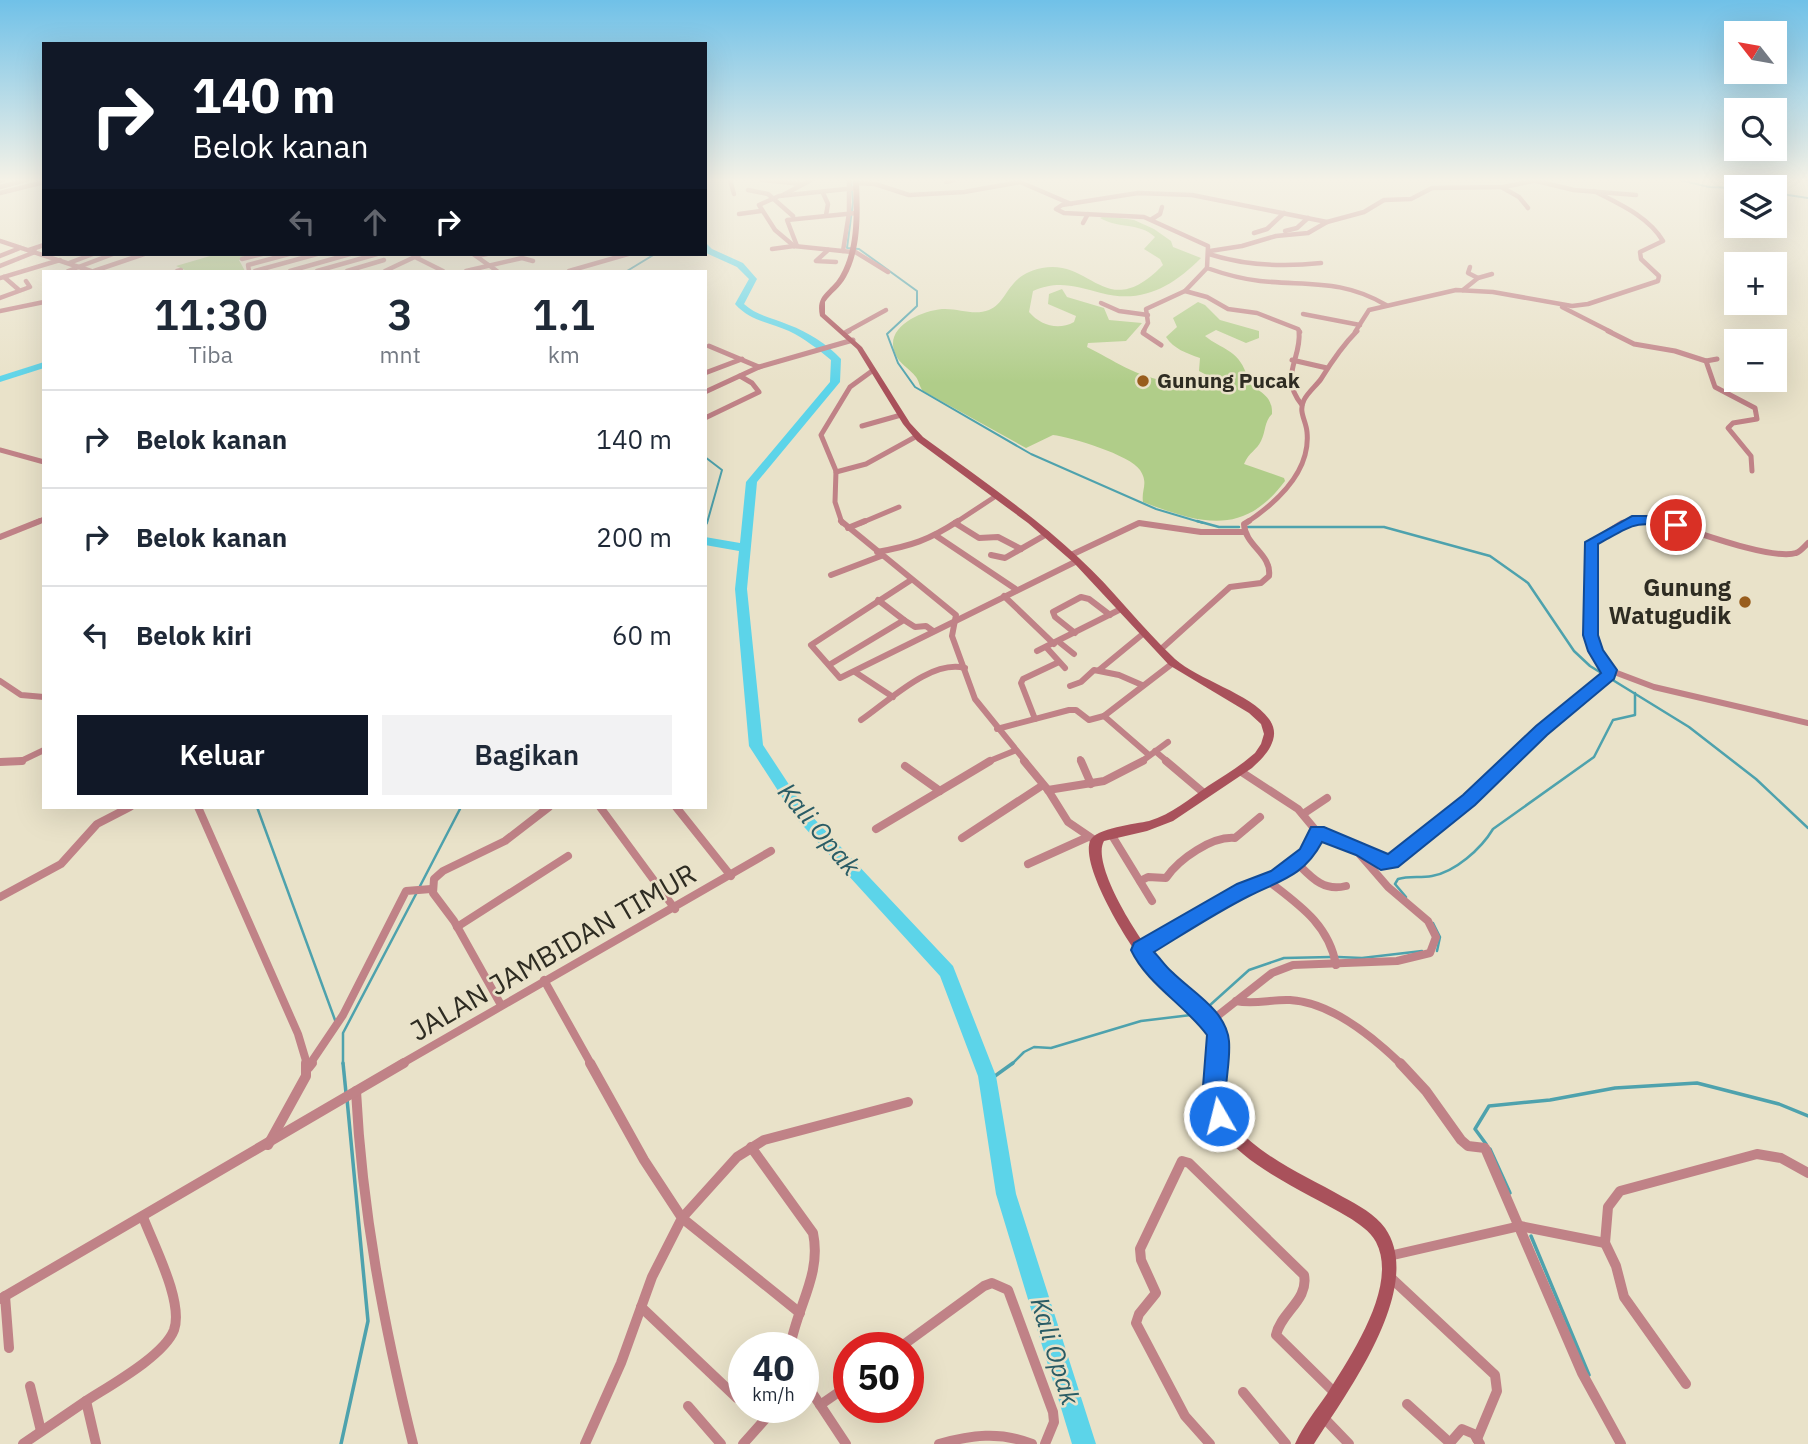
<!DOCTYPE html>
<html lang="id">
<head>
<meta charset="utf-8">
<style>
	:root { --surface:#fff; --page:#f2f2f3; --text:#1f2937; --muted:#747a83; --line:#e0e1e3; --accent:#111827 }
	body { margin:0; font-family:"IBM Plex Sans",sans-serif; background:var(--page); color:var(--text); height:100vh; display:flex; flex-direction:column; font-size:26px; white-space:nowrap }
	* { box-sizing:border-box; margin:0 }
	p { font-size:23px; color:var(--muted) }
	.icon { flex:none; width:38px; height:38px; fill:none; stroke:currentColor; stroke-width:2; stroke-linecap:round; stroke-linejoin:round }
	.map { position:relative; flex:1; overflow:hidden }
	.drawer { position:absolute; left:42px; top:270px; width:665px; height:539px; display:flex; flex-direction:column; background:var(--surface); border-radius:0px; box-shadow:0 7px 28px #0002 }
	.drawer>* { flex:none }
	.banner { position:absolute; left:42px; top:42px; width:665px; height:214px; border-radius:0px; box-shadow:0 7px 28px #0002; background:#111827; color:#fff; overflow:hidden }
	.needle { width:46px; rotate:301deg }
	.buttons { position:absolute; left:1724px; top:21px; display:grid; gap:14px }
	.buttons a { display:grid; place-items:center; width:63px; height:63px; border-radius:0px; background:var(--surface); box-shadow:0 7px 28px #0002; font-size:35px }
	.speed { position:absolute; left:728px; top:1332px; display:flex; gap:14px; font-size:35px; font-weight:700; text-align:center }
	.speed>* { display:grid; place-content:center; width:91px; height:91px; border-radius:50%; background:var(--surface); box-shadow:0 7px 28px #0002; line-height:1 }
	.speed small { font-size:18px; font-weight:400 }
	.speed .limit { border:10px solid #d22; background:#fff; color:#111 }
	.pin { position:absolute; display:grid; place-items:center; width:60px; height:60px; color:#fff; margin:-30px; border:4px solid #fff; border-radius:50%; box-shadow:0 2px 7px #0007 }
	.me { position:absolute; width:77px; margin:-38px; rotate:352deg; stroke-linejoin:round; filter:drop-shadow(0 0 5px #0008) }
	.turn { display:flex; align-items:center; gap:24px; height:147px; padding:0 35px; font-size:32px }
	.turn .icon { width:91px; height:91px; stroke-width:2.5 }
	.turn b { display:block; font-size:49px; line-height:60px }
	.lanes { display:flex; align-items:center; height:66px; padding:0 35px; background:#0003; justify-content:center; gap:35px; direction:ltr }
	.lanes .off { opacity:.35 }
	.eta { display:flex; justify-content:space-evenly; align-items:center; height:119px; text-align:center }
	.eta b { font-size:42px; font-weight:600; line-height:49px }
	.primary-button { display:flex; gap:14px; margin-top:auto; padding:14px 35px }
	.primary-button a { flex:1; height:80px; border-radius:0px; background:var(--accent); color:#fff; font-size:28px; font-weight:600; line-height:80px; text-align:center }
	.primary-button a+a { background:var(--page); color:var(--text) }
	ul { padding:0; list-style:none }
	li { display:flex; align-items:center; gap:21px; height:98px; padding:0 35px; border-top:2px solid var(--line) }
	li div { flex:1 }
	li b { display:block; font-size:26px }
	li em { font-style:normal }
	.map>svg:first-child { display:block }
</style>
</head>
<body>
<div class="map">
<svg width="1808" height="1444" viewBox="0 0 1808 1444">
	<rect width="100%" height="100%" fill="#e9e2c9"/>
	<g fill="#b0cd89">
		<path d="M1104 216 1134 220 1154 229 1171 241 1173 247 1201 258C1172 287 1142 304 1101 293 1076 286 1057 280 1033 291L1029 312C1040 325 1058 331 1074 322L1076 316 1048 304 1049 294 1062 289 1067 297 1104 308 1109 320 1142 323 1126 341 1088 343 1087 347C1113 360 1137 377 1167 381 1181 383 1192 376 1201 390L1208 389 1218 381 1199 371 1200 358C1186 353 1174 349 1166 337L1177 327 1173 318 1198 302 1205 305 1220 320 1259 331V338L1246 343 1216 330 1205 336C1221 349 1238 350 1246 373L1244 378C1256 392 1273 393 1272 414 1264 422 1266 431 1261 441 1257 450 1249 452 1244 464L1284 478 1285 481C1243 538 1199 523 1143 502 1141 489 1149 484 1140 470 1130 455 1071 437 1053 435L1026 448 923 391C919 386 919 381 916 377 909 368 899 364 895 353 884 327 921 311 942 309 959 308 973 316 989 310 1009 302 1006 275 1042 268 1092 258 1106 324 1163 265L1160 259 1144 249 1155 237C1139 222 1118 229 1100 218Z"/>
		<path d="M217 254H259L239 260 245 271H187L176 266Z"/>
	</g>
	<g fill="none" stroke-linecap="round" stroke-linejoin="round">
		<g stroke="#4ea2ad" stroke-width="2">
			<path d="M851 180 853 202 847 248 859 249 917 291V306L887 334 898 363 915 387 1031 454 1156 509 1203 523"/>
			<path d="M1680 180 1709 187 1736 188"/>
			<path d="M1774 193 1808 198"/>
			<path d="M627 271 655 254"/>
			<path d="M705 457 722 470 707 523"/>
		</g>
		<g stroke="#4ea2ad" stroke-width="2.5">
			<path d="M1197 521 1219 527H1239"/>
			<path d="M1248 527H1384L1490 556 1528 583 1574 651 1590 666 1689 727 1756 779 1808 828"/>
			<path d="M705 528 707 521"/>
			<path d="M257 807 335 1020"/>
			<path d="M419 888 461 807"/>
			<path d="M1406 897 1395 884 1398 879C1409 876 1420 878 1432 876 1455 872 1481 849 1493 829L1594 757 1613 720 1635 715V693"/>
			<path d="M1433 923 1440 937 1437 951"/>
			<path d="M1338 957 1362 958 1422 951"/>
			<path d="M1209 1006 1249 970 1284 958 1331 957"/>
			<path d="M343 1064V1033L416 894"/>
			<path d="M1012 1064 1024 1052 1034 1047 1051 1048 1141 1021 1191 1015"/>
		</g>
		<g stroke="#4ea2ad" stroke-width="3.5">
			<path d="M343 1063 346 1093"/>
			<path d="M988 1081 1013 1063"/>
			<path d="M1486 1144 1475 1129 1489 1106 1550 1100 1615 1088 1697 1083 1779 1104 1808 1116"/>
			<path d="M1490 1149 1510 1193"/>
			<path d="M1531 1236 1589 1375"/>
			<path d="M341 1444 368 1321 347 1099"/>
		</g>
		<g fill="#5cd4e9" fill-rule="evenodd">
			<path d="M705 242 712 249 743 263 757 279 744 304C757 316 773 318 789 325 808 332 827 344 841 359L840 382 757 482 747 589 763 745 805 809 953 966 996 1076 1016 1194 1096 1444H1072L996 1194 978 1076 940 976 795 817 749 746 735 589 739 551 705 545V537L740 543 746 482 830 382 831 360C818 349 805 339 789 331 769 322 750 321 735 304L749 279 737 267 706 253Z"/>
			<path d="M44 362V368L0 382V376Z"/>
		</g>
		<g stroke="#c08287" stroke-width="4.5">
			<path d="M730 180 734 194"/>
			<path d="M762 180 802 184"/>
			<path d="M1532 180 1574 190 1636 195"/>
			<path d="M0 181 3 180"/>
			<path d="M946 182 954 180"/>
			<path d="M856 183 875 184 909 195 964 192 1020 182 1071 204"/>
			<path d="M0 187 26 180"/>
			<path d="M1503 188 1519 197 1528 208"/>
			<path d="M748 190 768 194 793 216"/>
			<path d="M0 193 44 182"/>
			<path d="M823 193 828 204 826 215"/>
			<path d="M783 195 811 180"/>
			<path d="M739 214 761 211"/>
			<path d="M1152 219 1160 214 1162 207"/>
			<path d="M1083 223 1088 214"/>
			<path d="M1285 231 1297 228 1308 218"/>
			<path d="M1254 233 1267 229 1284 213"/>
			<path d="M0 241 91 271"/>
			<path d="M794 246 775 230 759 205 779 196 856 188"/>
			<path d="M797 246 787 220 856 213"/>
			<path d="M772 249 794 246 852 252"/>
			<path d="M29 250 44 245"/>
			<path d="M828 250 816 261 836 262"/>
			<path d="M852 250 888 272"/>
			<path d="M843 251 849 213V180"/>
			<path d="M1210 251 1242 246 1276 236 1308 233 1327 222"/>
			<path d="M473 254 497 271"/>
			<path d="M1209 254C1246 266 1283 267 1321 263"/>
			<path d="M0 256 20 248"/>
			<path d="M477 256 487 254"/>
			<path d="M415 257 443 271"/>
			<path d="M242 259 262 254"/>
			<path d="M69 263 93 254"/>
			<path d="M0 266 35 252"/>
			<path d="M1470 267 1468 273 1478 278"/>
			<path d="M68 271 113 254"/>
			<path d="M94 271 144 254"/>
			<path d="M177 271 181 270"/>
			<path d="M249 271 248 265 289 254"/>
			<path d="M255 271 317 254"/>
			<path d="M290 271 350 254"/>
			<path d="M317 271 377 254"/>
			<path d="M347 271 384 260"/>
			<path d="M385 271 421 254"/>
			<path d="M466 271 522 258 533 261"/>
			<path d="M569 271 628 254"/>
			<path d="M4 277 19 290"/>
			<path d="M0 278 60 260"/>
			<path d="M1463 290 1478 278 1492 274"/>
			<path d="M1185 291 1207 297 1228 309 1257 313 1298 329 1300 332"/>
			<path d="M0 298 30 287 26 281"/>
			<path d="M1101 303 1119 311 1148 315"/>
			<path d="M1386 305C1342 279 1308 286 1260 281 1242 279 1224 274 1207 268L1208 246 1144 217 1064 213 1056 209 1062 205 1138 193 1192 195 1327 222 1364 212 1384 200 1411 199 1432 188 1503 187 1533 181"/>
			<path d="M1562 307 1611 332"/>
			<path d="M0 311 44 302"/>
			<path d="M1303 314 1360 325"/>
			<path d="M846 332 886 310"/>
			<path d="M1143 332 1148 323 1146 309 1185 291 1207 268"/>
			<path d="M1355 332 1369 310 1456 290 1493 292 1572 306 1588 304 1658 281 1659 276 1641 259 1640 252 1663 241C1648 216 1619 204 1594 191"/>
		</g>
		<g stroke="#c08287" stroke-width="5">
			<path d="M1144 331 1143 333 1161 345"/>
			<path d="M1299 331C1302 360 1278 375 1302 405"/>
			<path d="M1608 331 1634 344 1675 351 1706 361 1715 387 1755 408 1757 419 1733 423 1728 428 1751 456 1752 471"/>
			<path d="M845 333 849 331"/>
			<path d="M1292 360 1327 368"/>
			<path d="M1706 361 1717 359"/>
			<path d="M759 367 853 340"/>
			<path d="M705 373 742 359"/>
			<path d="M705 392 759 367 709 346"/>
			<path d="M705 418 759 392 752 383 740 376"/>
			<path d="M862 426 901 415"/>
			<path d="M0 450 44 462"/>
			<path d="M836 472 866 464 917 436"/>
			<path d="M35 523 44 519"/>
			<path d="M842 523 835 502 836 471 821 435 850 387 872 371"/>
			<path d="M861 523 899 507"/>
			<path d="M955 523 996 496"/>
			<path d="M1246 523C1276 503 1311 472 1307 432 1306 420 1298 412 1304 400 1308 392 1316 386 1321 379 1332 361 1342 346 1357 331"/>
			<path d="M1624 523 1639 519 1667 523"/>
		</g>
		<g stroke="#c08287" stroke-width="6">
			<path d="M841 521 956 615 952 636 975 699 1026 762"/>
			<path d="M1662 521C1688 529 1772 561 1796 553 1800 552 1804 547 1808 543"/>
			<path d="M955 523 979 538 998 537 1021 549"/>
			<path d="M848 528 865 521"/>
			<path d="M935 535 1017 590"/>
			<path d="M0 537 40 521"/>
			<path d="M877 552C911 546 929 540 958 521"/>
			<path d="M991 555 1005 558 1047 534"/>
			<path d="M1071 555 1139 523 1201 532H1244"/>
			<path d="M831 575 881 556"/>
			<path d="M911 580 811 645 840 678 1077 561"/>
			<path d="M1004 596 1054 644"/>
			<path d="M878 600 904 620"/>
			<path d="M1075 633 1055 617 1053 612 1081 597 1089 599 1110 615"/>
			<path d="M1059 642 1074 654"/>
			<path d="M1046 647 1065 668"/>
			<path d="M1160 650 1230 587 1261 583 1269 576C1272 554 1245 546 1244 524L1249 521"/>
			<path d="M1037 651 1121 609"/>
			<path d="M829 665 904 620 915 627 926 626 933 631"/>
			<path d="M1099 670 1144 633"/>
			<path d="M1609 670 1654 687 1808 723"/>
			<path d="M855 672 893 697"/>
			<path d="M0 681 21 695 44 697"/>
			<path d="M1070 686 1081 682 1094 670 1119 675 1142 685"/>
			<path d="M1104 716 1149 755"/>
			<path d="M1035 719 1021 683 1023 679 1059 662"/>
			<path d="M861 720C889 701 931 659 965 668"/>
			<path d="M997 729 1069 710H1076L1089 720 1104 716 1173 663"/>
			<path d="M1155 751 1168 762"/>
			<path d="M1080 759 1081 762"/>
			<path d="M0 762 21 761 44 750"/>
			<path d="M987 762 1014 751"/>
			<path d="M1141 762 1168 742"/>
			<path d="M1509 762 1562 712 1608 675 1609 670 1592 641V542L1622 523 1631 521"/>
		</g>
		<g stroke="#c08287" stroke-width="8">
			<path d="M1024 761 1048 790 1068 822 1096 841"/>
			<path d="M1081 761 1091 784"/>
			<path d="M1166 761 1205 794"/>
			<path d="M0 762 22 761"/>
			<path d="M905 766 940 791"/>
			<path d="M1240 771 1298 809 1318 833 1362 850 1381 862H1392L1469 800 1511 761"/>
			<path d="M1048 790 1104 781 1143 761"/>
			<path d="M198 807 298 1034 307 1064"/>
			<path d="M600 807 675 909"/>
			<path d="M676 807 731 876"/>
			<path d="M1303 814 1327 798"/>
			<path d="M876 829 990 761"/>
			<path d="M1111 834 1152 901"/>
			<path d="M962 838 1043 785"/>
			<path d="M1296 862C1311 877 1323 892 1346 886"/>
			<path d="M1028 864 1088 837"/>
			<path d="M1267 880C1298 904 1329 924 1336 965"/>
			<path d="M1140 881 1148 877 1166 878C1179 859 1212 836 1235 838L1260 817"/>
			<path d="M0 897 61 864 97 824 130 807"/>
			<path d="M457 927 568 856"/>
			<path d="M1140 950 1230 897 1286 869 1303 856 1318 833"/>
			<path d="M544 980 591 1064"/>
			<path d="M1236 1001C1255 1005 1271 999 1290 1000 1331 1002 1373 1037 1401 1064"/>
			<path d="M501 1005 454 921 433 893 434 879 443 871 505 841 549 807"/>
			<path d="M1211 1021 1272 973 1293 965 1397 961 1430 953 1436 937 1428 921 1388 887 1355 849"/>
			<path d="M310 1064 343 1015 406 891 431 889"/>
			<path d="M401 1064 771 851"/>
		</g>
		<g stroke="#c08287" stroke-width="10">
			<path d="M1400 1063 1426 1091 1461 1140 1468 1146 1485 1148 1582 1373 1621 1444"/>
			<path d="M308 1068 312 1063"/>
			<path d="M356 1091C362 1211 384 1327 413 1444"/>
			<path d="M268 1145 306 1076V1063"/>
			<path d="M751 1147 813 1233C822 1275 796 1308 790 1348"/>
			<path d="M1605 1243 1616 1266 1624 1297 1686 1384"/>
			<path d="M1389 1256 1520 1226 1605 1243 1608 1207 1620 1191 1757 1154 1781 1158 1808 1173"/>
			<path d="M1390 1277 1495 1375 1497 1391 1477 1439"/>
			<path d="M5 1296 9 1348"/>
			<path d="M0 1299 404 1063"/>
			<path d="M641 1307 737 1398"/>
			<path d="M800 1313 682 1218 737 1157 764 1140 908 1102"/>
			<path d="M899 1348 984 1286 992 1283 1008 1290 1053 1412 1054 1422 1045 1444"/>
			<path d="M803 1379 846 1444"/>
			<path d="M30 1386 41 1431"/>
			<path d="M1243 1392 1286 1444"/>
			<path d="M86 1401C109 1386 164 1356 174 1330 184 1302 153 1244 143 1217"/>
			<path d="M1407 1404 1450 1443"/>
			<path d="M820 1405 849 1385"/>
			<path d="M688 1406 721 1444"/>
			<path d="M1323 1417 1349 1444"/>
			<path d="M23 1444 86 1401 96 1444"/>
			<path d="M585 1444 621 1363 652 1277 682 1218 644 1160 590 1063"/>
			<path d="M743 1444 776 1407"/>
			<path d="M939 1444C971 1435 1000 1431 1032 1444"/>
			<path d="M1210 1444 1185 1416 1136 1323 1139 1314 1156 1293 1141 1260 1140 1249 1182 1161 1189 1163 1304 1275C1309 1300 1281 1312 1276 1335L1336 1394"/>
			<path d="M1449 1444 1462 1429 1474 1434 1480 1444"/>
		</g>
		<path fill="#a9515b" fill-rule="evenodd" d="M853 180H859C860 213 862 248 846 277 841 287 831 293 825 302V314L862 347 910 423 923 437C976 476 1031 513 1079 558 1113 589 1141 627 1175 659 1198 680 1250 693 1269 719 1283 738 1265 756 1252 768L1173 821 1147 831 1104 841C1090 865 1143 947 1162 966 1176 982 1195 993 1209 1009 1244 1047 1204 1089 1233 1124 1261 1157 1306 1176 1343 1197 1358 1205 1375 1214 1385 1228 1426 1287 1346 1394 1314 1444H1295C1303 1426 1316 1410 1327 1394 1350 1357 1399 1286 1376 1242 1370 1231 1358 1223 1348 1217 1310 1194 1247 1168 1221 1131 1192 1092 1225 1054 1205 1024 1193 1005 1171 993 1155 977 1135 956 1080 869 1090 841 1095 828 1136 824 1149 821 1172 814 1189 799 1208 786 1220 778 1232 771 1244 762L1255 753 1261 744 1264 734 1261 724 1249 713 1169 665 1074 563 1028 523 917 441 903 424 857 349 820 316C815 293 832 292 841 274 856 246 854 212 853 180Z"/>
	</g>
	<linearGradient id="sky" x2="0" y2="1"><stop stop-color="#70c1e8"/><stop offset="0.47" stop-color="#f5f2e7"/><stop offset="1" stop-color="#f5f2e7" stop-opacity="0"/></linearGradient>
	<rect width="1808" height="383" fill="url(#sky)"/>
	<path fill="#1a73e8" stroke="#114b97" stroke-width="2" d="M1632 516H1659L1682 525 1676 529C1636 519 1633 525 1598 544V635L1603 650 1617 670 1614 679 1547 735 1475 805 1398 867 1381 870 1356 855 1322 842C1304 876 1281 880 1249 896 1217 912 1185 933 1154 952 1160 958 1165 966 1172 972 1192 992 1226 1010 1229 1041 1231 1068 1221 1090 1229 1116L1226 1124 1219 1127 1211 1124 1202 1099 1207 1035C1185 1005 1147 984 1131 950L1134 943 1237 884 1271 871 1300 849 1311 827H1324L1388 854 1463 795 1536 726 1601 673 1588 651 1583 635 1585 542Z"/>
	<g fill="#985d1d" stroke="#e9e2c9" stroke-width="2.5">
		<circle cx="1143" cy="381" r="7"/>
		<circle cx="1745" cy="602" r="7"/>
	</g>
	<g text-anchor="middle" stroke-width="5" stroke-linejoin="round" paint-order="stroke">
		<g font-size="21" font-weight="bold" fill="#2e2c22" stroke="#e9e2c9" text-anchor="start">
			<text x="1157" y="388">Gunung Pucak</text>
		</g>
		<g font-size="24" font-weight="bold" fill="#2e2c22" stroke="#e9e2c9" text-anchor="end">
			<text x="1731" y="596">Gunung<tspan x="1731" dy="28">Watugudik</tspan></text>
		</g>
		<g font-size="26" font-style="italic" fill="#2a5c65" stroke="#e9e2c9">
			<text transform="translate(819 829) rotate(50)" y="9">Kali Opak</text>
			<text transform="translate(1055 1351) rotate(73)" y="9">Kali Opak</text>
		</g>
		<g font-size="28" fill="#2e2c22" stroke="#e9e2c9">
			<text transform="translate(553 952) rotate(-30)" y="10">JALAN JAMBIDAN TIMUR</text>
		</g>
	</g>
</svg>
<div class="buttons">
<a><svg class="needle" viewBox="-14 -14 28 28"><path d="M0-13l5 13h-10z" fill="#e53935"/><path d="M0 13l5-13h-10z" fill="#747a83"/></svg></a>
<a><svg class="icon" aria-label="search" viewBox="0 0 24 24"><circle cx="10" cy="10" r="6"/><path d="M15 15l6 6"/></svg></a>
<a><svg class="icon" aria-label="layers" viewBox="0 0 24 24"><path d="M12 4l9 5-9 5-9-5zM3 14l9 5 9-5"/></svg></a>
<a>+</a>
<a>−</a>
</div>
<div class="speed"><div>40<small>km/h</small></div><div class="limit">50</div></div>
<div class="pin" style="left:1676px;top:525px;background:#d93025"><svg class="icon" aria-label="arrive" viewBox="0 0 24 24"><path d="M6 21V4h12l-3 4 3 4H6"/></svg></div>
<svg class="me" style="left:1219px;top:1116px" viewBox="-20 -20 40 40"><circle r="17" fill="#1a73e8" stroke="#fff" stroke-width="3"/><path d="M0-11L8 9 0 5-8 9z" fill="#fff"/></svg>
<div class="banner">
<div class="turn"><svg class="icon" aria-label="right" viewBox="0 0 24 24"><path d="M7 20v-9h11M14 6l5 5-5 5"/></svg><div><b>140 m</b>Belok kanan</div></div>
<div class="lanes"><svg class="icon off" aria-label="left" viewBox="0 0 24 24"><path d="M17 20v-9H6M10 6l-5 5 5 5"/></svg><svg class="icon off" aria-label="ahead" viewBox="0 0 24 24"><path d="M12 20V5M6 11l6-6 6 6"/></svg><svg class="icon" aria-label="right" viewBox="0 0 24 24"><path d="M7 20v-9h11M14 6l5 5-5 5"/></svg></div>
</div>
<section class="drawer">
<div class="eta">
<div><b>11:30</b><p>Tiba</p></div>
<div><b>3</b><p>mnt</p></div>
<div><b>1.1</b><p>km</p></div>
</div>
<ul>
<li><svg class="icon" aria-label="right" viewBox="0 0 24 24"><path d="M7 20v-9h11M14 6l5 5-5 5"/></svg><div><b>Belok kanan</b></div><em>140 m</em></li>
<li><svg class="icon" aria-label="right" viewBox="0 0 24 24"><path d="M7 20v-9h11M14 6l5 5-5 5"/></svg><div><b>Belok kanan</b></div><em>200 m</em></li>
<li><svg class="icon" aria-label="left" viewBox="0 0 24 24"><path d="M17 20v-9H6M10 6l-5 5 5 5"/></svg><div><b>Belok kiri</b></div><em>60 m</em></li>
</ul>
<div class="primary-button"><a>Keluar</a><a>Bagikan</a></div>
</section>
</div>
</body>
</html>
